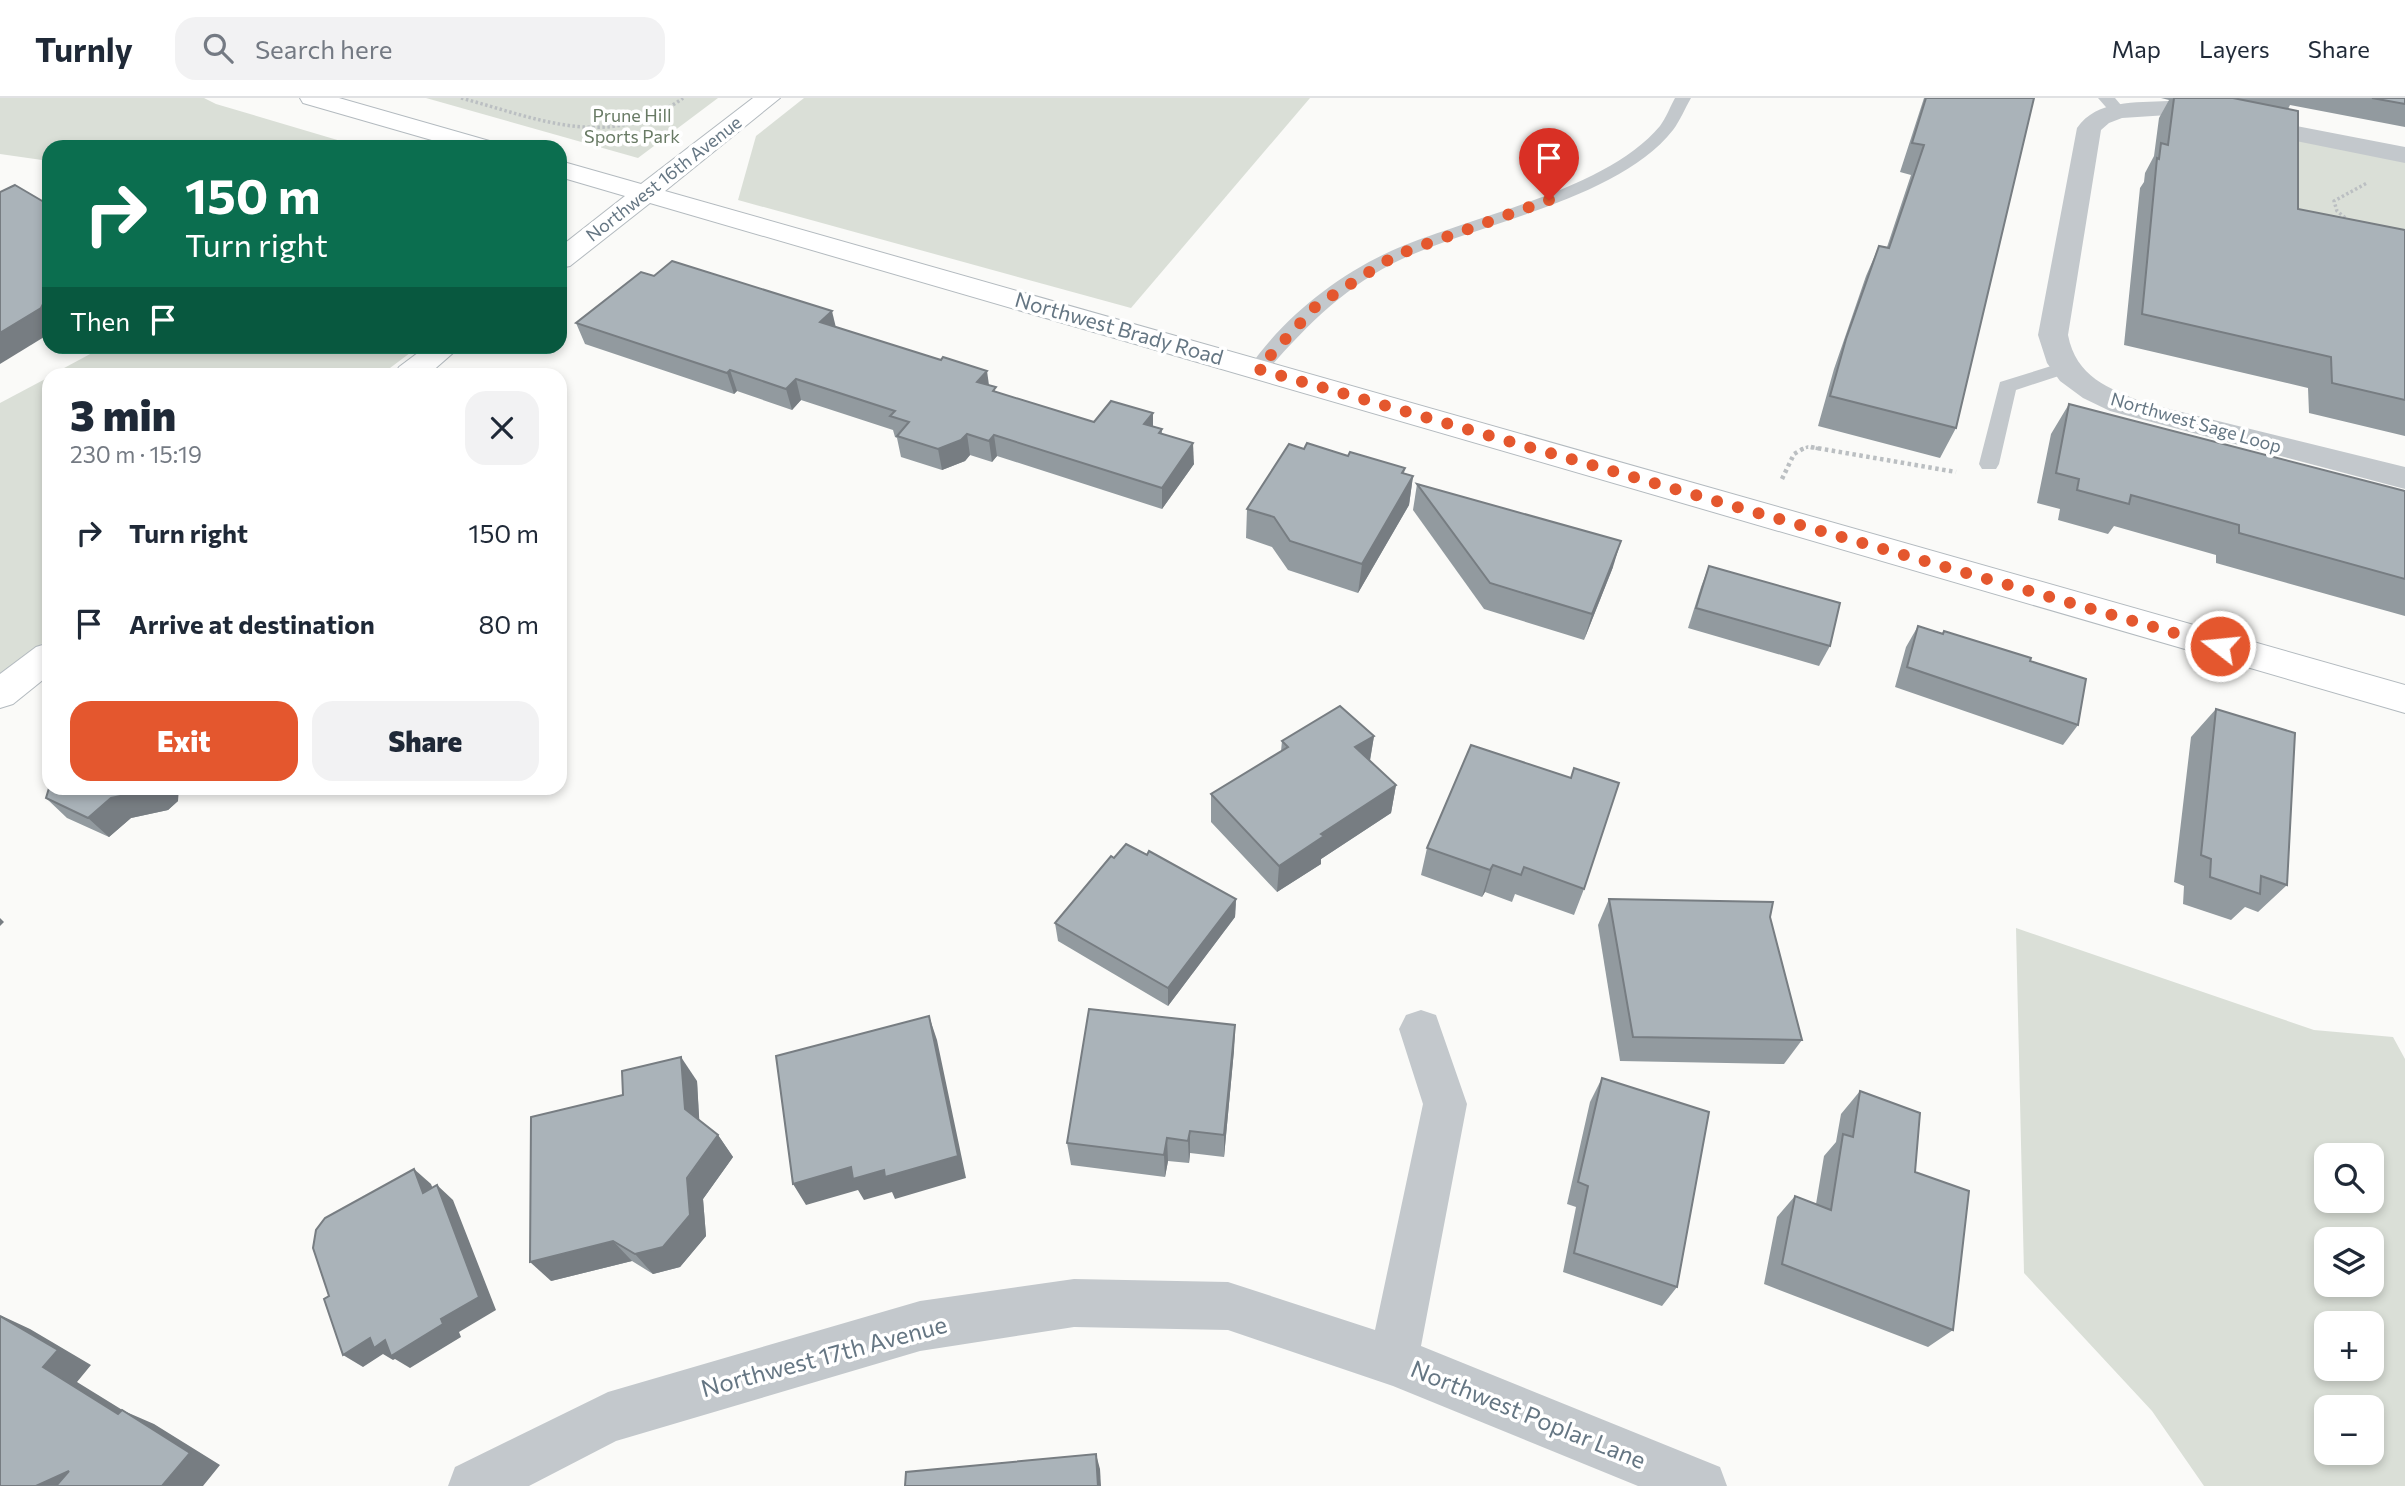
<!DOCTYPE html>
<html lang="en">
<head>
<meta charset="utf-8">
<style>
	:root { --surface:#fff; --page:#f2f2f3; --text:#1f2937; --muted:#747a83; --line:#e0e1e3; --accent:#e4572e }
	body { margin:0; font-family:Commissioner,sans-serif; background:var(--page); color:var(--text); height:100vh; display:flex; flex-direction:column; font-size:26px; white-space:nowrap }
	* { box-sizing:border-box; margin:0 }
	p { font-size:23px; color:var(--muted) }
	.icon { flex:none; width:38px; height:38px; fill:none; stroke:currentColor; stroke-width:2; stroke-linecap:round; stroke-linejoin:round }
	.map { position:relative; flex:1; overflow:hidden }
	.panel { position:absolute; left:42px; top:270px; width:525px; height:427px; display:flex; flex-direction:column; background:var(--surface); border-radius:21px; box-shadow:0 4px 10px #0003 }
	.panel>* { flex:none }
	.top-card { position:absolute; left:42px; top:42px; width:525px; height:214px; border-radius:21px; box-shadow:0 4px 10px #0003; background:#0b6e4f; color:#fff; overflow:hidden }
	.fabs { position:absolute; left:2314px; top:1045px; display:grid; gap:14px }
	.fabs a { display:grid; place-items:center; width:70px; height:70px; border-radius:14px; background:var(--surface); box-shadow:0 4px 10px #0003; font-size:35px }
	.pin { position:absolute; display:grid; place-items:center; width:60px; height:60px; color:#fff; margin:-72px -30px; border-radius:50% 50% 50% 0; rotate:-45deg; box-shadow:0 0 7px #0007 }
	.pin .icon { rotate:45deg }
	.me { position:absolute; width:77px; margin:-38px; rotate:286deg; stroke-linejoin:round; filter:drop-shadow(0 0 5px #0008) }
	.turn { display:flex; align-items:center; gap:24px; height:147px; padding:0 28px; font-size:32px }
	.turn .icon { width:91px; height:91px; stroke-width:2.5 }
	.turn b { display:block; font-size:49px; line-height:60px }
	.then { display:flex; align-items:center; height:66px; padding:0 28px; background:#0003; gap:14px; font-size:26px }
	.round { display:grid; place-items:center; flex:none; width:74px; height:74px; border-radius:21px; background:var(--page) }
	.head { display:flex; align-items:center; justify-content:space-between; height:119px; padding:0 28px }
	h1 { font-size:42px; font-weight:800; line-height:52px }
	.primary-button { display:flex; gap:14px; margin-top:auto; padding:14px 28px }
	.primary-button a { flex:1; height:80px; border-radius:21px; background:var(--accent); color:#fff; font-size:28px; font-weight:800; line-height:80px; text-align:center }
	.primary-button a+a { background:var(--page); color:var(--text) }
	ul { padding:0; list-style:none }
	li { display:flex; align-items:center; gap:21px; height:91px; padding:0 28px }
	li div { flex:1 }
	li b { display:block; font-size:26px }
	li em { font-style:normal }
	header { display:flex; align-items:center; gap:42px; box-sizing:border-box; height:98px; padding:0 35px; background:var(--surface); border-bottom:2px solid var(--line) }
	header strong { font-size:33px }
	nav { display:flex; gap:38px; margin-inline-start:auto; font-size:24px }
	.search { width:490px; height:63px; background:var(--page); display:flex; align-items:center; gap:18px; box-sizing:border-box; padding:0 24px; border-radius:21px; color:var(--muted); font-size:26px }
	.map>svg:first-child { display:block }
</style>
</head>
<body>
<header>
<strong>Turnly</strong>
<div class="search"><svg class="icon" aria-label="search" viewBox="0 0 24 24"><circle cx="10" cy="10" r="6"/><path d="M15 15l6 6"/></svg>Search here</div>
<nav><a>Map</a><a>Layers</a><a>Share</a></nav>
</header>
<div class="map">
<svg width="2405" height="1388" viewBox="0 0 2405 1388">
	<rect width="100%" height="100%" fill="#fafaf8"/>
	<g fill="#dadfd7" fill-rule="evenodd">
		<path d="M0 0H204L216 6 361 49H49V63L0 56Z"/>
		<path d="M426 0H718L638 60Z"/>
		<path d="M804 0H1310L1131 210 738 102 756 38Z"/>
		<path d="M2277 38 2405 63V152L2274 124Z"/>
		<path d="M105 248H418V249L382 276H53Z"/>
		<path d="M49 279V540L0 579V305Z"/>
		<path d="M2016 830 2314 932 2393 939 2405 961V1388H2204L2152 1313 2024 1175ZM2371 1057V1102H2326V1057ZM2371 1141V1186H2326V1141ZM2371 1225V1270H2326V1225ZM2371 1309V1354H2326V1309Z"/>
	</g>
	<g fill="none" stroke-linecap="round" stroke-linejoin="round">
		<defs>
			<g id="secondary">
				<path d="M300 0H339L493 44 497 49H456L303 5Z"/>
				<path d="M753 0H780L665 93 2405 587V615L650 105 570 168 560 170V149L625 98 560 79V63L641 86Z"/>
				<path d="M427 248H461L429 276H395L399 269Z"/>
				<path d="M49 545V577L13 606 0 610V576L36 549Z"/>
			</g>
		</defs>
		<use href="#secondary" stroke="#b3babf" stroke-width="2"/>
		<g stroke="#bbbfc2" stroke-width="3.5" stroke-dasharray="2.5 2.5" stroke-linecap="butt">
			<path d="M461 0C540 21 609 54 683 0"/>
			<path d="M2349 123 2337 113 2334 103 2367 85"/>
			<path d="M1801 351 1808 349 1821 351"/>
		</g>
		<g stroke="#bbbfc2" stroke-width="4.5" stroke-dasharray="3.5 3.5" stroke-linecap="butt">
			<path d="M1811 349 1956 374"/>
			<path d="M1782 381 1794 356 1806 349"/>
		</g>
		<g fill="#c3c8cc" fill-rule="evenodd">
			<path d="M1675 0H1691C1685 10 1680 23 1673 32 1619 101 1480 125 1402 161 1346 187 1305 229 1265 275H1251L1248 271C1282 221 1336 178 1391 153 1468 119 1606 93 1660 28 1666 20 1670 9 1675 0Z"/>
			<path d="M2098 0H2115L2126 13 2124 16H2112Z"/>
			<path d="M2064 264 2071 266 2074 270 2071 274 2016 292 1999 366 1996 371H1982L1979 366 2000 284Z"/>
		</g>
		<g fill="#c3c8cc" fill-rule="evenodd">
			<path d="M2168 3 2405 49V65L2168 17 2122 20 2109 25 2101 32 2068 237C2076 279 2108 290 2145 305L2405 369V391L2110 313 2083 300 2060 283 2047 265 2038 237 2077 30C2097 1 2136 5 2168 3Z"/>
			<path d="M1421 912 1436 917 1467 1006 1421 1248 1720 1369 1727 1388H1638L1393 1288 1228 1232 1074 1229 920 1253 616 1343 529 1388H448L455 1369 608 1294 920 1203 1074 1181 1228 1184 1375 1232 1423 1006 1399 931 1406 917Z"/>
		</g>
		<use href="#secondary" fill="#fff" fill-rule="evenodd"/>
	</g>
	<g fill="#929a9f">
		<path d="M1924 0H2034L1956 330 1940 360 1818 328 1834 271 1866 178 1879 148 1887 149 1911 77 1900 74Z"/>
		<path d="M2161 0H2405V29L2290 7 2288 11 2298 111 2405 132V338L2309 315 2308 290 2124 247 2140 90 2144 84 2145 75 2154 58 2159 20 2169 2Z"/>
		<path d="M654 178 835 229 990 287 996 294 1094 324 1153 328 1162 331V336L1194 366 1162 411 997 358 992 364 970 357 965 363 942 372 901 359 897 340 895 339 893 332 801 302 792 312 737 293 734 296 585 246 576 225Z"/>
		<path d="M2069 306 2405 393V518L2216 465V457L2114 428 2108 436 2058 422 2060 411 2037 405 2051 336Z"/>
		<path d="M1304 351 1348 358 1405 370 1404 375 1413 378 1409 407 1358 495 1288 472 1272 449 1246 440 1247 411Z"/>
		<path d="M1417 386 1613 469 1584 542 1484 511 1413 412Z"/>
		<path d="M1709 468 1830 548 1819 568 1688 530 1701 489Z"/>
		<path d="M1918 528 1942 535 1944 533 2030 563 2078 627 2063 647 1895 589 1906 549Z"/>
		<path d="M2216 611 2287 787 2258 814 2245 809 2231 822 2183 806 2184 788 2174 784 2191 639Z"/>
		<path d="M1374 638 1370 663 1396 687 1391 715 1321 761V766L1277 794 1211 724V696L1281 653 1282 643Z"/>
		<path d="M1471 647 1584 791 1574 817 1515 796 1512 804 1485 794 1482 799 1421 777 1427 750Z"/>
		<path d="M46 700 178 703 168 712 131 720 109 739 67 720Z"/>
		<path d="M1147 757 1236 801 1235 819 1168 908 1058 843 1055 825 1114 760Z"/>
		<path d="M1609 801 1770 819 1802 942 1784 966 1620 963 1598 827Z"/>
		<path d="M1235 927 1234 952 1224 1059 1190 1055 1189 1065 1168 1063 1165 1079 1071 1067 1067 1045Z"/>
		<path d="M1602 980 1677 1189 1662 1208 1563 1174 1576 1109 1567 1106 1590 1004Z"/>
		<path d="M697 983 699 1022 718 1037 733 1059 703 1101 706 1138 680 1169 653 1176 632 1163 551 1183Z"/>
		<path d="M1860 993 1915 1074 1953 1232 1928 1249 1764 1186 1777 1119 1795 1098 1816 1106 1824 1058 1836 1044 1841 1016Z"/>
	</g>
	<g fill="#777d82">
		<path d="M49 194V236L0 266V235Z"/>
		<path d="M832 213 837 234 820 224Z"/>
		<path d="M730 272 737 293 734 296 727 275Z"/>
		<path d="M987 273 990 294 977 284Z"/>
		<path d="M796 281 801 302 792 312 786 291Z"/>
		<path d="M1153 315V336L1144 326Z"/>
		<path d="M967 336 970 357 965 363 942 372 938 351Z"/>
		<path d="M994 337 997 358 992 364 989 343Z"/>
		<path d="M1193 345 1194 366 1162 411V390Z"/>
		<path d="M1413 378 1409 407 1358 495 1362 466Z"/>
		<path d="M1621 443 1613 469 1584 542 1592 516Z"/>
		<path d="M1374 638 1369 667 1355 649Z"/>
		<path d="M1396 687 1391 715 1321 761V766L1277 794 1279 768 1321 736Z"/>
		<path d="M152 690H179L178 703 168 712 131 720 109 739 88 720 111 700Z"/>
		<path d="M1493 767 1485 794 1482 799 1490 772Z"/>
		<path d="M1236 801 1235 819 1168 908V890Z"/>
		<path d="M0 820 4 824 0 828Z"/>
		<path d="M929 918 937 942 966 1080 895 1101 892 1094 864 1102 858 1092 806 1107 793 1086Z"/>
		<path d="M1235 927 1234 952 1224 1059V1037Z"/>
		<path d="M681 959 697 983 700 1034 685 1011Z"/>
		<path d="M1190 1033V1055L1189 1065 1188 1043Z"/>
		<path d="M718 1037 733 1059 703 1101 706 1138 680 1169 653 1176 635 1156Z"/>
		<path d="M1167 1040 1168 1063 1165 1079 1164 1057Z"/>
		<path d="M414 1071 431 1086 440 1109 423 1095Z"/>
		<path d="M437 1087 453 1102 496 1212 459 1234 461 1239 410 1270 395 1261 393 1262 383 1256 363 1269 343 1257 370 1240 385 1242 441 1221Z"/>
		<path d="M613 1143 632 1163 551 1183 530 1164Z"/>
		<path d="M0 1217 30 1231 91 1267 77 1284 124 1313 154 1326 220 1367 203 1388H162L43 1269Z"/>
		<path d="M1096 1356 1100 1371 1101 1388H1098Z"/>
		<path d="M69 1373 96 1388H36Z"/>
	</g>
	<g fill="#aab3b9" stroke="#777d82" stroke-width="2">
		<path d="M1926 0H2034L1956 330 1830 298 1846 241 1879 148 1889 150 1924 47 1912 45Z"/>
		<path d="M2174 0H2233L2298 13V111L2405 132V302L2332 285 2331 259 2142 216 2157 60 2159 61 2161 45 2168 47Z"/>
		<path d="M2372 0H2405V6Z"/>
		<path d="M15 87 49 107V194L41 210 0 235V94Z"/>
		<path d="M672 163 832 213 820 224 941 262 943 259 987 273 977 284 996 289 993 293 1094 324 1111 303 1153 315 1144 326 1162 331 1159 335 1193 345 1162 390 994 337 989 343 967 336 961 342 938 351 897 338 909 324 890 318 895 313 796 281 786 291 730 272 727 275 576 225 641 174 654 178Z"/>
		<path d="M2069 306 2405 393V481L2239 435V427L2131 397 2129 406 2077 392 2079 381 2056 375Z"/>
		<path d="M1307 345 1348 358 1350 354 1405 370 1402 375 1413 378 1362 466 1290 443 1274 419 1247 411 1289 346 1304 351Z"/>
		<path d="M1417 386 1621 443 1592 516 1490 485Z"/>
		<path d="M1709 468 1840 505 1830 548 1696 510Z"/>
		<path d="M1918 528 1943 536 1944 533 2031 560 2030 563 2086 581 2078 627 1907 569Z"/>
		<path d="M1340 608 1374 638 1355 649 1396 687 1321 736 1324 738 1279 768 1211 696 1288 649 1282 643Z"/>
		<path d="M2216 611 2295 635 2287 787 2261 778 2260 796 2210 779 2211 761 2201 757Z"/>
		<path d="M1471 647 1571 680 1574 670 1619 685 1584 791 1524 769 1521 777 1493 767 1490 772 1427 750Z"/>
		<path d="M49 690H152L149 692 111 700 88 720 46 700Z"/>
		<path d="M1126 746 1147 757 1149 753 1236 801 1168 890 1055 825 1111 758 1114 760Z"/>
		<path d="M1609 801 1773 804 1770 819 1802 942 1633 939Z"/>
		<path d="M1089 911 1235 927 1224 1037 1190 1033 1188 1043 1167 1040 1164 1057 1067 1045Z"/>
		<path d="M929 918 958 1058 885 1079 884 1072 853 1081 851 1069 793 1086 776 958Z"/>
		<path d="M681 959 685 1011 718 1037 687 1080 690 1117 663 1149 635 1156 613 1143 530 1164 531 1019 623 997 622 973Z"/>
		<path d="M1602 980 1709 1014 1677 1189 1574 1155 1588 1088 1578 1084Z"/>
		<path d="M1860 993 1920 1015 1915 1074 1969 1093 1953 1232 1782 1166 1795 1098 1831 1112 1843 1036 1853 1039Z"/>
		<path d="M414 1071 423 1095 437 1087 479 1199 441 1221 443 1226 391 1258 385 1242 374 1250 370 1240 343 1257 324 1201 329 1198 313 1150 316 1132 325 1120Z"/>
		<path d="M0 1218 58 1252 43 1269 118 1316 122 1312 190 1355 162 1388H56L69 1373 36 1388H0Z"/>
		<path d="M1096 1356 1098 1388H905L906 1374Z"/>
	</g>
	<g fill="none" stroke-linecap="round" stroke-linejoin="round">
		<path stroke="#e4572e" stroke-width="12" stroke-dasharray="0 21.6" d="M1549 102 1396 157 1316 208 1258 271 2220 548"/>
	</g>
	<g text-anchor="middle" stroke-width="7" stroke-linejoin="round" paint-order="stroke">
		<g font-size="18" fill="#687a64" stroke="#fff">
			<text x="632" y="24">Prune Hill<tspan x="632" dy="21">Sports Park</tspan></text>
		</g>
		<g font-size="18" fill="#657683" stroke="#fff">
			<text transform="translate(664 81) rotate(-38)" y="6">Northwest 16th Avenue</text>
			<text transform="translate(2196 325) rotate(16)" y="6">Northwest Sage Loop</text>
		</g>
		<g font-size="21" fill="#657683" stroke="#fff">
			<text transform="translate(1119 231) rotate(16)" y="7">Northwest Brady Road</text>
		</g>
		<g font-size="24" fill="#657683" stroke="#fff">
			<text transform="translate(824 1259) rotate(-15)" y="8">Northwest 17th Avenue</text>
			<text transform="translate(1528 1317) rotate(22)" y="8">Northwest Poplar Lane</text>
		</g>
	</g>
</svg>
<div class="fabs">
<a><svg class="icon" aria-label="search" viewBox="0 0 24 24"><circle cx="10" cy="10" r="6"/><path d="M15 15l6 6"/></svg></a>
<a><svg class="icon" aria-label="layers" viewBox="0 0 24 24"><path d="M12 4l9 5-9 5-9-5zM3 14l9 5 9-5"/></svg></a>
<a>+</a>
<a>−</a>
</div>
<div class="pin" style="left:1549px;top:102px;background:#d93025"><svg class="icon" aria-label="arrive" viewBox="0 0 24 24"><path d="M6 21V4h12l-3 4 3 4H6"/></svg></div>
<svg class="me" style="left:2220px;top:548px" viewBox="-20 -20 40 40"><circle r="17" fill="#e4572e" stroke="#fff" stroke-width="3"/><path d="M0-11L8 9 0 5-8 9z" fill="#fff"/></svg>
<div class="top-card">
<div class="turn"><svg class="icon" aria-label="right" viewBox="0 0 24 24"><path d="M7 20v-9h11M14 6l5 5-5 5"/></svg><div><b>150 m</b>Turn right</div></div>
<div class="then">Then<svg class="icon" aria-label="arrive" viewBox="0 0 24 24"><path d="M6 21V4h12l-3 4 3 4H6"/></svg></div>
</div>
<section class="panel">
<div class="head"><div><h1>3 min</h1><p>230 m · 15:19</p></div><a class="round"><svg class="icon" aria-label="close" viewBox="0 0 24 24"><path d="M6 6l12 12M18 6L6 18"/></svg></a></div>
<ul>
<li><svg class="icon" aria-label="right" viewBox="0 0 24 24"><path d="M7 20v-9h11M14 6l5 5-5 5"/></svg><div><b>Turn right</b></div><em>150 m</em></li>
<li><svg class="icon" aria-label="arrive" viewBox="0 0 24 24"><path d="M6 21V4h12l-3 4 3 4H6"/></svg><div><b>Arrive at destination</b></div><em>80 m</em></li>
</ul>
<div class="primary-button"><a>Exit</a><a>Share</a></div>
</section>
</div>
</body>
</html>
